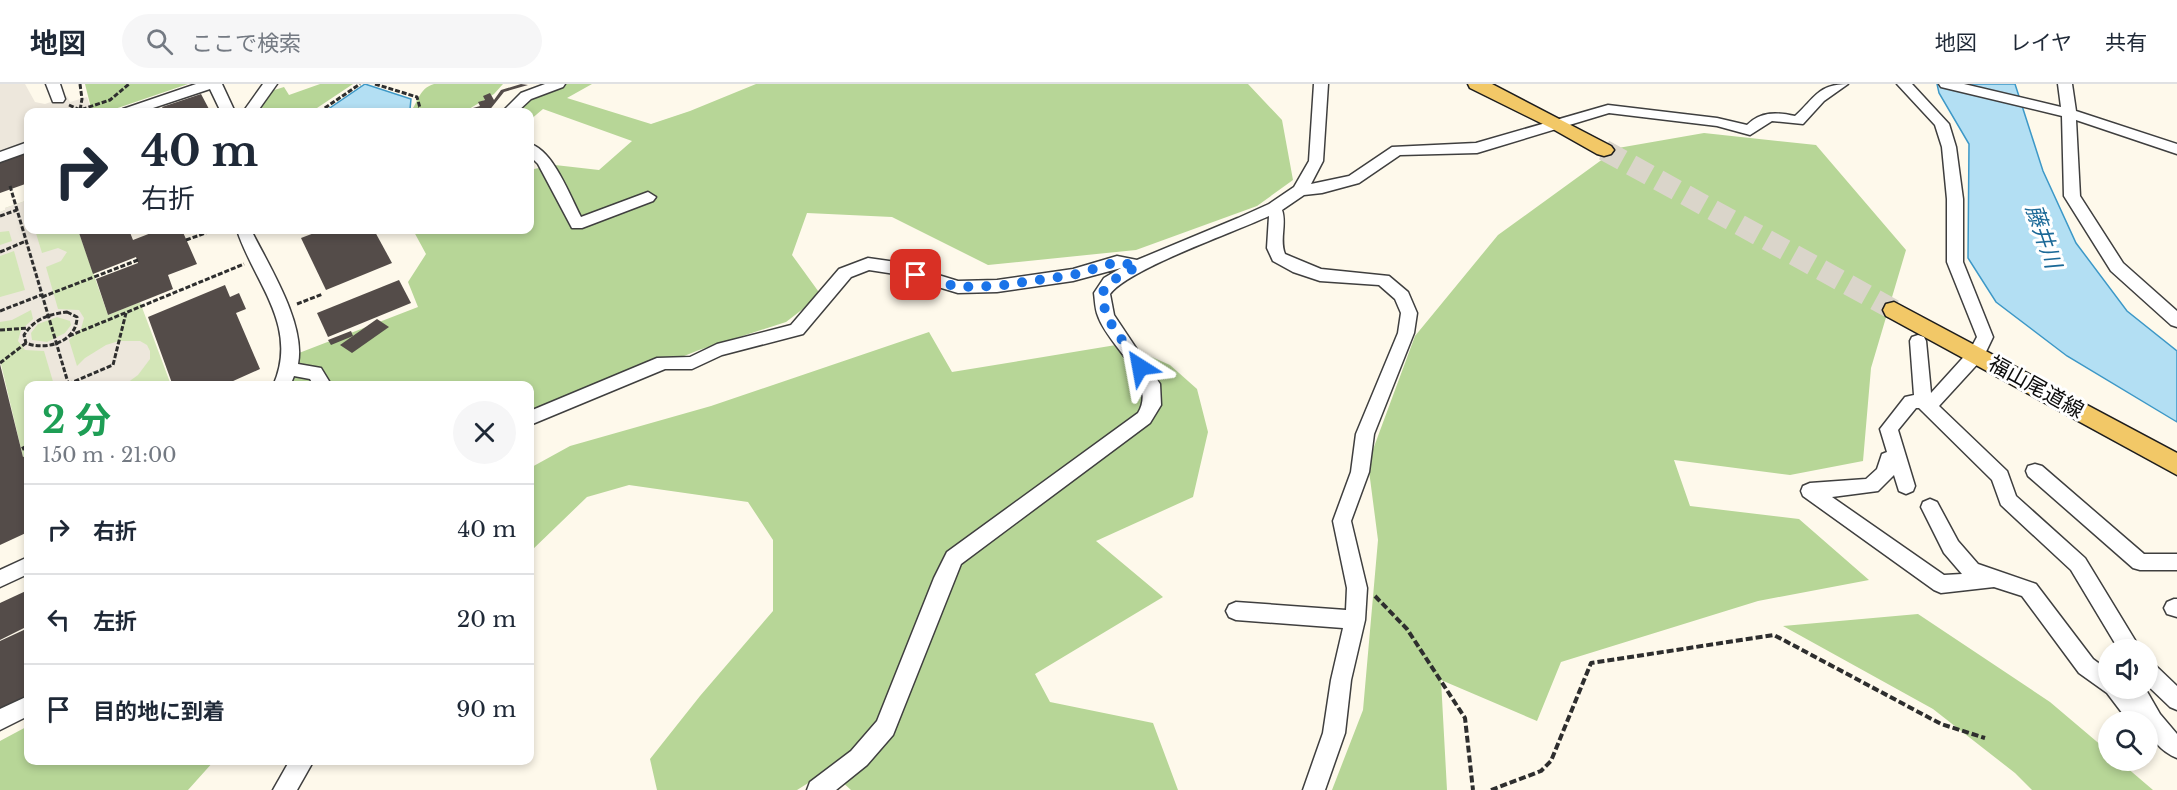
<!DOCTYPE html>
<html lang="ja">
<head>
<meta charset="utf-8">
<style>
	:root { --surface:#fff; --page:#f6f6f7; --text:#1f2937; --muted:#747a83; --line:#e0e1e3 }
	body { margin:0; font-family:"Libre Baskerville","Noto Sans JP",serif; background:var(--page); color:var(--text); height:100vh; display:flex; flex-direction:column; font-size:22px; white-space:nowrap }
	* { box-sizing:border-box; margin:0 }
	p { font-size:20px; color:var(--muted) }
	.icon { flex:none; width:33px; height:33px; fill:none; stroke:currentColor; stroke-width:2; stroke-linecap:round; stroke-linejoin:round }
	.map { position:relative; flex:1; overflow:hidden }
	.drawer { position:absolute; left:24px; top:297px; width:510px; height:384px; display:flex; flex-direction:column; background:var(--surface); border-radius:12px; box-shadow:0 3px 9px #0003 }
	.drawer>* { flex:none }
	.guide { position:absolute; left:24px; top:24px; width:510px; height:126px; border-radius:12px; box-shadow:0 3px 9px #0003; background:#fff; color:var(--text); overflow:hidden }
	.fabs { position:absolute; left:2098px; top:555px; display:grid; gap:12px }
	.fabs a { display:grid; place-items:center; width:60px; height:60px; border-radius:50%; background:var(--surface); box-shadow:0 3px 9px #0003; font-size:30px }
	.pin { position:absolute; display:grid; place-items:center; width:51px; height:51px; color:#fff; margin:-26px; border-radius:12px; box-shadow:0 3px 9px #0006 }
	.me { position:absolute; width:66px; margin:-33px; rotate:326deg; stroke-linejoin:round; filter:drop-shadow(0 0 4px #0008) }
	.turn { display:flex; align-items:center; gap:21px; height:126px; padding:0 18px; font-size:27px }
	.turn .icon { width:78px; height:78px; stroke-width:2.5 }
	.turn b { display:block; font-size:42px; line-height:51px }
	.round { display:grid; place-items:center; flex:none; width:63px; height:63px; border-radius:32px; background:var(--page) }
	.head { display:flex; align-items:center; justify-content:space-between; height:102px; padding:0 18px }
	h1 { font-size:36px; font-weight:700; line-height:45px; color:#1e9e55 }
	ul { padding:0; list-style:none }
	li { display:flex; align-items:center; gap:18px; height:90px; padding:0 18px; border-top:2px solid var(--line) }
	li div { flex:1 }
	li b { display:block; font-size:22px }
	li em { font-style:normal }
	header { display:flex; align-items:center; gap:36px; box-sizing:border-box; height:84px; padding:0 30px; background:var(--surface); border-bottom:2px solid var(--line) }
	header strong { font-size:28px }
	nav { display:flex; gap:33px; margin-inline-start:auto; font-size:21px }
	.search { width:420px; height:54px; background:var(--page); display:flex; align-items:center; gap:15px; box-sizing:border-box; padding:0 21px; border-radius:33px; color:var(--muted); font-size:22px }
	.map>svg:first-child { display:block }
</style>
</head>
<body>
<header>
<strong>地図</strong>
<div class="search"><svg class="icon" aria-label="search" viewBox="0 0 24 24"><circle cx="10" cy="10" r="6"/><path d="M15 15l6 6"/></svg>ここで検索</div>
<nav><a>地図</a><a>レイヤ</a><a>共有</a></nav>
</header>
<div class="map">
<svg width="2177" height="706" viewBox="0 0 2177 706">
	<rect width="100%" height="100%" fill="#fef9eb"/>
	<path fill="#d3e6b7" d="M28 116V146H78L108 231 140 218 171 301 28 302V371L23 373 0 276V128L5 126V124Z"/>
	<g fill="#b7d697">
		<path d="M85 0H188L106 28H92Z"/>
		<path d="M320 0H353L311 28H255L271 7 284 3 289 11Z"/>
		<path d="M434 0H503L494 10 464 28H410C419 18 418 5 434 0Z"/>
		<path d="M565 0H592L567 14 651 40 690 27 756 0H1248L1282 36 1293 96 1257 122 1136 166 988 181 892 133 807 129 792 171 821 211 786 238 699 266 530 334V302H287L299 269 418 223 408 198 426 170 413 146H530V83L534 85 555 81 599 86 632 57 543 25 530 36V28H513L529 14 550 9Z"/>
		<path d="M1704 49 1816 61 1906 166 1871 284 1863 377 1790 391 1674 376 1690 422 1799 435 1869 496 1758 517 1561 578 1537 637 1441 596 1447 706H1332L1363 626 1378 456 1368 379 1415 252 1498 151 1618 64Z"/>
		<path d="M929 248 952 288 1122 260 1170 281 1197 305 1208 348 1193 413 1096 457 1163 513 1035 590 1050 618 1153 639 1178 706H851L829 686 797 706H657L650 675 700 612 773 527V456L748 418 629 401 587 413 530 468V384L570 362 711 322Z"/>
		<path d="M1918 530 2050 618 2109 668V676L2119 677 2153 706H2032L2015 689 1933 625 1783 542Z"/>
		<path d="M28 642V676L214 677 188 706H0V657Z"/>
	</g>
	<g fill="#ede7dc" fill-rule="evenodd">
		<path d="M0 0H25L35 18 45 20 67 12 70 18 87 13 92 28H28V68L0 78Z"/>
		<path d="M28 116V146H35L42 169 58 164 67 168 61 177 46 183 58 225 79 226 84 234 81 245 69 256 77 282 85 274 106 261 119 257H140L147 261 150 267V275L138 291 127 299 122 302 54 301 44 267 25 266 18 257 21 246 33 235 31 226 12 236 0 238V213L25 206 14 167 0 172V161L12 157 9 147 0 148V128L5 126V124ZM57 233 70 237 71 241 65 249 47 258 32 256 31 249 38 240Z"/>
	</g>
	<g fill="#b3dff3" stroke="#3d98c7" stroke-width="1.5">
		<path d="M365 0 411 15 410 25 406 28H324Z"/>
		<path d="M1937 0H2015L2043 87 2076 159 2127 227 2177 267V338L2067 272 1996 218 1968 174 1969 60 1939 9Z"/>
	</g>
	<g fill="#544c49">
		<path d="M521 0 528 1 504 8 488 28H476L473 24 480 22 478 18 485 16 483 12 490 9 494 16 501 6Z"/>
		<path d="M201 10 209 25 200 28H165L162 23Z"/>
		<path d="M28 68V99L0 109V78Z"/>
		<path d="M78 146H129L133 156 151 149 150 146H182L197 180 168 191 173 205 108 231 96 195 138 179 136 173 93 190Z"/>
		<path d="M322 146H374L392 179 326 206 301 154Z"/>
		<path d="M399 196 411 219 328 253 317 229Z"/>
		<path d="M225 201 230 213 239 209 246 225 236 229 260 285 222 302H173L148 233Z"/>
		<path d="M377 235 389 243 352 269 340 261Z"/>
		<path d="M351 247 353 252 331 261 328 256Z"/>
		<path d="M0 280 23 373 28 371V448L0 461Z"/>
		<path d="M28 506V542L0 556V519Z"/>
		<path d="M28 544V620L0 634V557Z"/>
	</g>
	<g fill="none" stroke-linecap="round" stroke-linejoin="round">
		<path stroke="#dad5ca" stroke-width="21" stroke-dasharray="21 10" stroke-linecap="butt" d="M1604 66 1894 226"/>
		<defs>
			<g id="minor">
				<path d="M46 0H60L65 15 63 18H53Z"/>
				<path d="M196 0H222L235 28H221L210 5 141 28H121L123 25Z"/>
				<path d="M263 0H277L257 28H243Z"/>
				<path d="M545 0H565L563 3 531 15 517 28H502L521 9Z"/>
				<path d="M1314 0H1328L1323 77 1311 100 1349 92 1392 63 1476 59 1608 21 1717 34 1747 41C1761 27 1777 28 1795 32 1815 14 1818 0 1848 0L1824 17 1803 40 1772 37 1750 51 1717 42 1609 29 1477 69 1400 71 1359 99 1322 109 1304 111 1282 126C1287 140 1279 156 1285 170L1321 185 1389 192 1408 208 1417 229 1414 249 1374 350 1369 388 1351 437 1367 504 1365 536 1351 596 1345 649 1325 706H1303L1323 649 1331 596 1343 544 1236 536 1229 533 1226 527 1229 521 1236 518 1346 526 1347 504 1333 437 1351 388 1356 350 1398 249 1401 229 1395 215 1379 201 1320 197 1293 188 1273 177 1267 164 1269 132C1235 148 1128 185 1110 210L1114 231 1160 300 1161 321 1150 339 961 480 893 651 867 681 836 706H807L810 698 851 667 877 637 934 494 947 468 1138 329C1158 296 1108 262 1098 232 1095 225 1095 216 1094 209L1104 194 1121 184 1073 197 997 208 958 209 895 190 869 186 851 193 803 250 722 271 692 285H665L530 341V327L657 274 690 273 717 260 791 241 839 185 868 174 896 178 958 197 997 196 1073 185 1117 172 1137 176 1238 134 1269 120 1294 103 1309 77Z"/>
				<path d="M1897 0H1912L1949 40 1956 63 1963 115V178L1993 253 1983 274 1939 322 2007 387 2016 412 2085 474 2141 566H2119L2071 486 2001 421 1992 396 1919 324H1916L1898 346 1915 402 1913 407 1906 410 1899 407 1894 391 1878 407 1832 413 1944 491 1962 490 1944 469 1921 423 1923 418 1930 415 1937 418 1958 457 1978 480 2036 500 2093 575 2109 587V604H2145L2160 630 2177 650V674C2162 668 2148 654 2148 638H2129L2107 609 2079 589 2022 512 1994 503 1941 509 1934 506 1803 412 1801 407 1803 402 1810 399 1866 395 1877 385 1882 370 1887 368 1880 345 1905 313 1914 311 1910 257 1912 253 1918 251 1924 253 1926 257 1931 309 1970 266 1977 253 1947 178V115L1942 63 1935 41Z"/>
				<path d="M1939 0H1964L2061 23 2058 0H2072L2076 27 2177 60V70L2076 36 2080 112 2123 179 2177 227V243L2171 241 2111 187 2064 112 2062 32 1941 3Z"/>
				<path d="M28 58V68L0 78V68Z"/>
				<path d="M530 60C553 66 570 112 581 133L648 108 656 113 653 117 582 144H572L538 80 530 72Z"/>
				<path d="M237 146H251C269 182 306 240 298 280L321 284 332 302H314L310 295 294 292 290 302H273C300 242 254 199 237 146Z"/>
				<path d="M2035 380 2042 382 2144 470H2177V486H2140L2133 484 2028 392 2026 387 2028 382Z"/>
				<path d="M28 473V490L0 503V486Z"/>
				<path d="M2174 515H2177V533L2167 530 2164 524 2167 518Z"/>
				<path d="M2148 579 2155 581 2177 602V626L2170 623 2148 602Z"/>
				<path d="M28 612V632L0 646V625Z"/>
				<path d="M290 676H314L297 706H273Z"/>
			</g>
			<g id="major">
				<path d="M1468 0H1492L1611 62 1614 66 1611 70 1604 72 1597 70 1551 44 1470 4Z"/>
				<path d="M1894 218 2177 369V391L1886 232 1883 226 1886 220Z"/>
			</g>
		</defs>
		<use href="#minor" stroke="#3f3f3f" stroke-width="3"/>
		<use href="#major" stroke="#1d1d1d" stroke-width="3"/>
		<g stroke="#2e2e2e" stroke-width="3" stroke-dasharray="5 2" stroke-linecap="butt">
			<path d="M80 0 82 15 80 26"/>
			<path d="M375 0 417 13 420 24 415 28"/>
			<path d="M69 21 80 26 110 16 129 0"/>
			<path d="M319 28 360 0"/>
			<path d="M10 102 69 302"/>
			<path d="M0 132 17 126"/>
			<path d="M186 156 214 146"/>
			<path d="M0 168 26 157"/>
			<path d="M42 213 138 176"/>
			<path d="M297 220 323 210"/>
			<path d="M0 227 41 211"/>
			<path d="M67 228 77 233C77 258 46 267 26 259L24 251C34 235 49 230 67 228Z"/>
			<path d="M0 246 28 244"/>
			<path d="M69 252 244 180"/>
			<path d="M0 279 26 259"/>
			<path d="M68 300 113 281 126 229"/>
		</g>
		<g stroke="#2e2e2e" stroke-width="4" stroke-dasharray="7 3" stroke-linecap="butt">
			<path d="M22 365 28 362"/>
			<path d="M1375 512 1407 545 1465 634 1473 706"/>
			<path d="M1491 706 1541 687 1551 677 1591 579 1774 551 1941 640 1985 654"/>
		</g>
		<use href="#minor" fill="#fff" fill-rule="evenodd"/>
		<use href="#major" fill="#f2c867" fill-rule="evenodd"/>
	</g>
	<g fill="none" stroke-linecap="round" stroke-linejoin="round">
		<path stroke="#1a73e8" stroke-width="10" stroke-dasharray="0 18" d="M916 191 958 203 997 202 1073 191 1117 178 1138 182 1110 198 1102 209 1106 232 1140 283"/>
	</g>
	<g text-anchor="middle" stroke-width="6" stroke-linejoin="round" paint-order="stroke">
		<g font-size="21" fill="#0c0c0c" stroke="#fff">
			<text transform="translate(2036 303) rotate(29)" y="7">福山尾道線</text>
		</g>
		<g font-size="22" font-style="italic" fill="#1b6997" stroke="#fff">
			<text transform="translate(2044 152) rotate(71)" y="8">藤井川</text>
		</g>
	</g>
</svg>
<div class="fabs">
<a><svg class="icon" aria-label="sound" viewBox="0 0 24 24"><path d="M4 9h4l5-4v14l-5-4H4zM17 9q2 3 0 6"/></svg></a>
<a><svg class="icon" aria-label="search" viewBox="0 0 24 24"><circle cx="10" cy="10" r="6"/><path d="M15 15l6 6"/></svg></a>
</div>
<div class="pin" style="left:916px;top:191px;background:#d93025"><svg class="icon" aria-label="arrive" viewBox="0 0 24 24"><path d="M6 21V4h12l-3 4 3 4H6"/></svg></div>
<svg class="me" style="left:1140px;top:283px" viewBox="-20 -20 40 40"><path d="M0-17L14 15 0 8-14 15z" fill="#1a73e8" stroke="#fff" stroke-width="4"/></svg>
<div class="guide">
<div class="turn"><svg class="icon" aria-label="right" viewBox="0 0 24 24"><path d="M7 20v-9h11M14 6l5 5-5 5"/></svg><div><b>40 m</b>右折</div></div>
</div>
<section class="drawer">
<div class="head"><div><h1>2 分</h1><p>150 m · 21:00</p></div><a class="round"><svg class="icon" aria-label="close" viewBox="0 0 24 24"><path d="M6 6l12 12M18 6L6 18"/></svg></a></div>
<ul>
<li><svg class="icon" aria-label="right" viewBox="0 0 24 24"><path d="M7 20v-9h11M14 6l5 5-5 5"/></svg><div><b>右折</b></div><em>40 m</em></li>
<li><svg class="icon" aria-label="left" viewBox="0 0 24 24"><path d="M17 20v-9H6M10 6l-5 5 5 5"/></svg><div><b>左折</b></div><em>20 m</em></li>
<li><svg class="icon" aria-label="arrive" viewBox="0 0 24 24"><path d="M6 21V4h12l-3 4 3 4H6"/></svg><div><b>目的地に到着</b></div><em>90 m</em></li>
</ul>
</section>
</div>
</body>
</html>
